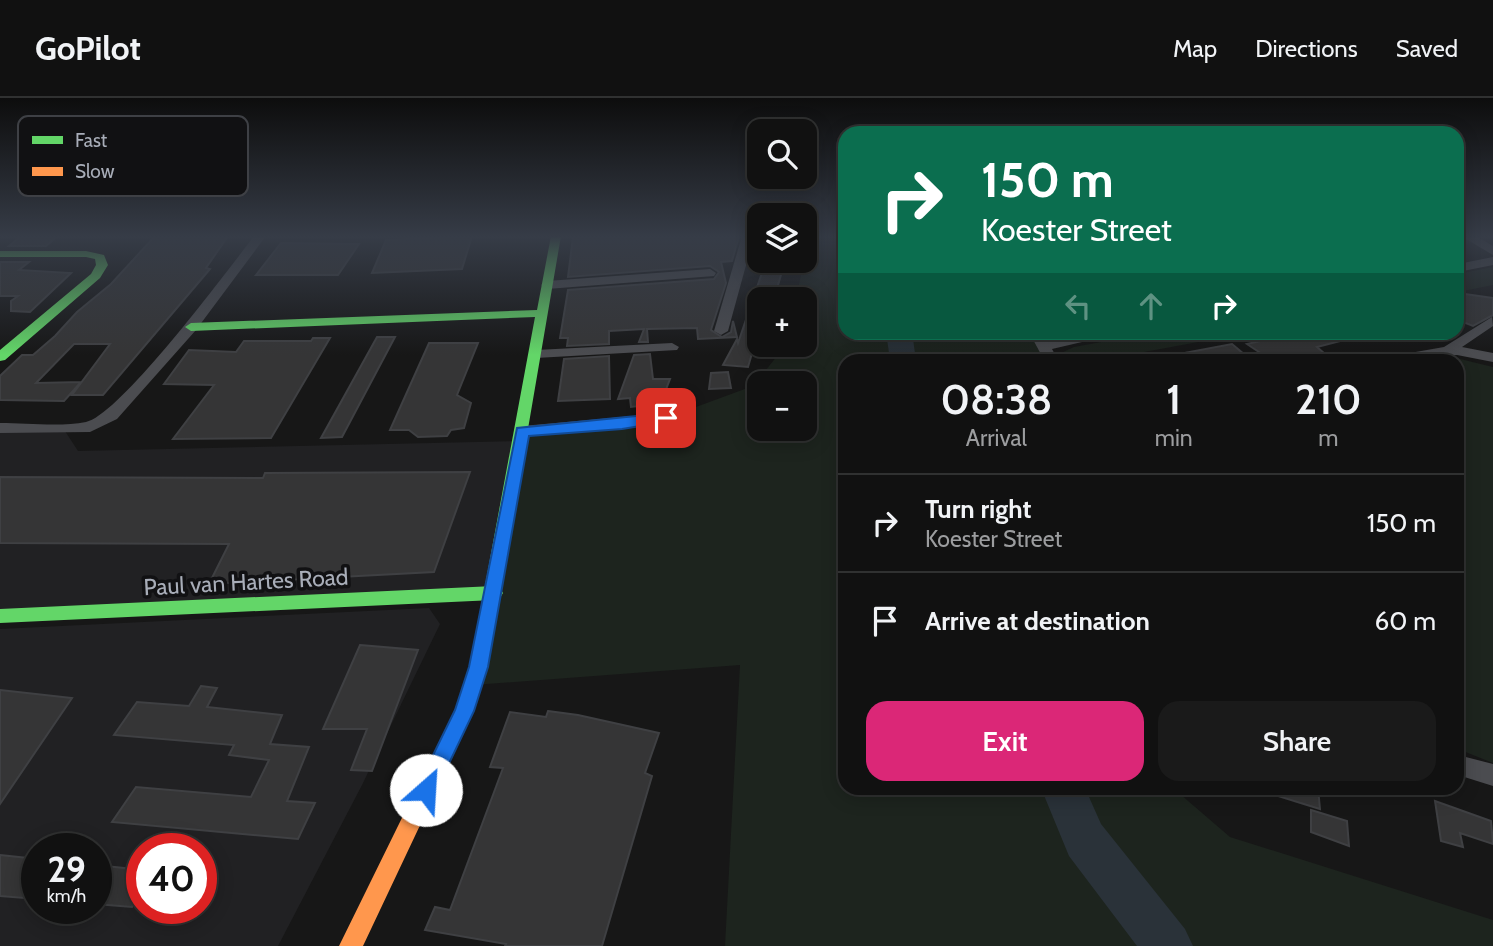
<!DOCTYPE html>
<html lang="en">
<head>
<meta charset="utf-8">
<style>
	:root { --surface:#111; --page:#1a1a1a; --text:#f1f3f6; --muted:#9c9d9f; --line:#303131; --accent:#db2777 }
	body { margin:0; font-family:Cabin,sans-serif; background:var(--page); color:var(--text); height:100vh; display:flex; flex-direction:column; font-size:26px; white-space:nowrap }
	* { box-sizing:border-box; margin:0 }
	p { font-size:23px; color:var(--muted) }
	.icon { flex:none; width:38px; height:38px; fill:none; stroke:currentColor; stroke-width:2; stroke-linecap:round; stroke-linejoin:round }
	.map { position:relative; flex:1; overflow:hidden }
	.panel { position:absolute; left:838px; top:256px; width:626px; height:441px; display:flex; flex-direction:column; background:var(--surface); border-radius:21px; box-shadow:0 4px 18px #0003,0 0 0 2px var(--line) }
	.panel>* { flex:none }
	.guide { position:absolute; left:838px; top:28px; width:626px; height:214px; border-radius:21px; box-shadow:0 4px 18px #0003,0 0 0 2px var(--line); background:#0b6e4f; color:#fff; overflow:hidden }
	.fabs { position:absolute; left:747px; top:21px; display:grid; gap:14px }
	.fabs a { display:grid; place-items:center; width:70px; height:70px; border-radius:14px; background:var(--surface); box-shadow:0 4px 18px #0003,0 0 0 2px var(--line); font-size:35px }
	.speed { position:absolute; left:21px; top:735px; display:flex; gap:14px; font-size:35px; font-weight:700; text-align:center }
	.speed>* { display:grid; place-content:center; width:91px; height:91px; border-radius:50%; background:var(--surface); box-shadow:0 4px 18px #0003,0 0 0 2px var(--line); line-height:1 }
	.speed small { font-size:18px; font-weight:400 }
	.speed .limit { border:10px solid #d22; background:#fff; color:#111 }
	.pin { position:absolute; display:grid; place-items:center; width:60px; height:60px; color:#fff; margin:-30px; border-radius:14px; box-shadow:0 4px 10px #0006 }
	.me { position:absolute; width:77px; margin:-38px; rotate:26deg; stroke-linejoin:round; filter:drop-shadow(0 0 5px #0008) }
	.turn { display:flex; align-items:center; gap:24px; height:147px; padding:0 28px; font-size:32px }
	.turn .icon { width:91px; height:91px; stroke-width:2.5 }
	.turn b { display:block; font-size:49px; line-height:60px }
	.lanes { display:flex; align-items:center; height:66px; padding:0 28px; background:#0003; justify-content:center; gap:35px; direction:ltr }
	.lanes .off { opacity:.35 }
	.eta { display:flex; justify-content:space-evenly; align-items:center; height:119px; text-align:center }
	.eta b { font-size:42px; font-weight:600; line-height:49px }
	.action { display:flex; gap:14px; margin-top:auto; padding:14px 28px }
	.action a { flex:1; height:80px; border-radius:21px; background:var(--accent); color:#fff; font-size:28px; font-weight:600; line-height:80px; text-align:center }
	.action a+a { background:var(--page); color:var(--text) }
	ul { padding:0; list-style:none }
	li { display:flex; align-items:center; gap:21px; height:98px; padding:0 28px; border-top:2px solid var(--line) }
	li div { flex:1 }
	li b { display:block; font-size:26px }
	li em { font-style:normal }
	header { display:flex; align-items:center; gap:42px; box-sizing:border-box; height:98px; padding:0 35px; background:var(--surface); border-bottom:2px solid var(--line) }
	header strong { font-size:33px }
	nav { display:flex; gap:38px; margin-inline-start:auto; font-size:24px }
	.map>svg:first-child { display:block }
</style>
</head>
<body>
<header>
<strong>GoPilot</strong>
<nav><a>Map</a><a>Directions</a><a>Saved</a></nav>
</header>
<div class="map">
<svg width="1493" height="848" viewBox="0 0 1493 848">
	<rect width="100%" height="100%" fill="#171717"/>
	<g fill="#212123" fill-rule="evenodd">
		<path d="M63 330 78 353 521 343 494 495 0 518V331Z"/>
		<path d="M429 510 440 526 362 687 278 848H0V531ZM37 751H96V810H37ZM142 751H201V810H142Z"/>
	</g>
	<g fill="#1d241e" fill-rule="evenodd">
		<path d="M809 138H845V234L1036 235 1051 262H845V690H1173L1230 739 1493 822V848H725L740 567 473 587 522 333 666 320 753 288 786 247H805V201H796ZM760 285H805V331H760Z"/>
		<path d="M1493 169V187L1458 194V176Z"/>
		<path d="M1150 235V234L1247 235 1101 262H1061L1060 258 1063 254 1074 249Z"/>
		<path d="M1456 260 1493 269V665L1458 651V262H1452Z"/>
	</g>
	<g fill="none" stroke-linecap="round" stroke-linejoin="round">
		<g fill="#2a3239" fill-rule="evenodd">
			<path d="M886 234H912L916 262H890Z"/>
			<path d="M1041 690H1085L1101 726 1185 831 1193 848H1137L1069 758Z"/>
		</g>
	</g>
	<g fill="#353536" stroke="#3f4043" stroke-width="2">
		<path d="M21 138H58L46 148H9Z"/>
		<path d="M155 138H228L206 170 210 171 103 297H72L110 246H74L36 285 81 284 64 303 0 302V278L22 257H33L55 238 77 214 111 186Z"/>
		<path d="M472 138 462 171 372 175 386 142Z"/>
		<path d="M739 138 732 163 721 164 726 185 711 232 722 239 731 234 733 223 737 239 698 241 697 230 647 231 648 244H639L644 231 609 233V246L567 248 568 240H560L568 192 714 181 719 174 710 168 568 179 573 139Z"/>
		<path d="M281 145 359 146 338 177H256Z"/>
		<path d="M766 163H785L774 201H760V238L756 252H753L748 269 723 267 737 241 738 245Z"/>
		<path d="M0 164H29L19 172 71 175 30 214 11 213V203L18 198H0Z"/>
		<path d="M1458 195 1493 200V217L1473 228 1458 222Z"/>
		<path d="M1302 234H1352V240L1317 249 1332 262H1271L1247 246Z"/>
		<path d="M377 239H395L342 339 321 340Z"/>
		<path d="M313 240H330L271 340 173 341 214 287 164 286 189 252 236 254 244 243H311Z"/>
		<path d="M429 245H478L457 297 471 305 464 330 451 332 447 338 418 339 409 332H390Z"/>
		<path d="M1232 246 1251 262H1185L1184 255Z"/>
		<path d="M650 256 653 281H670L665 294 650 296 647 307 631 309 630 300 618 301 634 257Z"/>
		<path d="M609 258 610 301 558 303 564 261Z"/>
		<path d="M728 274 731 290 709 291 711 275Z"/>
		<path d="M470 374 434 474 209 486 229 446 0 445V379L263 380 265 375Z"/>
		<path d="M360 547 418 552 372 673 351 672 367 631H323Z"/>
		<path d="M201 588 217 590 207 609 282 617 270 646 309 649 287 703 315 705 298 741 112 724 136 689 251 699 269 662 229 657 234 647 114 637 137 604 189 608Z"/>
		<path d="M0 592 72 600 0 706Z"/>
		<path d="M548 613 578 617 659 635 645 675 652 678 602 848H505L506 846 425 832 435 809 450 812 503 670 490 669 510 614 546 619Z"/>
		<path d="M1263 690H1318L1320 711 1262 693Z"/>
		<path d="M1435 703 1491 723 1493 746 1460 735 1463 749 1441 743Z"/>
		<path d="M1311 712 1347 723 1349 748 1311 734Z"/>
		<path d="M0 757 37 761V801L0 798Z"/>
		<path d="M96 767 142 772V790L132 809 96 806Z"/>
	</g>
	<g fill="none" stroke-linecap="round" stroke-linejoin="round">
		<g fill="#4b4c50" fill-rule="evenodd">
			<path d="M254 138H266L196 232 117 321 90 334 0 335V325C26 325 61 329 86 324 120 317 228 172 254 138Z"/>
			<path d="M742 138H754L728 233 721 237 714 233Z"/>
			<path d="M1461 138H1476L1493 148V157Z"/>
			<path d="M1493 159V167L1458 174V166Z"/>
			<path d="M710 171 716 175 714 178 547 191 541 187 547 183Z"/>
			<path d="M1492 219 1493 228 1462 249 1493 255V264L1457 257 1390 262 1404 256 1444 249Z"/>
			<path d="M1029 234H1043L1048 244 1095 234H1125L1052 251 1058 262H1044Z"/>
			<path d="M672 245 679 249 677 252 536 260 529 256 536 252Z"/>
			<path d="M666 315 674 320 671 324 623 331 522 338 514 333 522 328Z"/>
			<path d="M1458 657 1493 666V688L1458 677Z"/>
		</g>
		<g fill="#63d668" fill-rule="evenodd">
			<path d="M551 138H561L503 477 501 482H489L487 477 535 219 191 233 185 229 191 225 537 212Z"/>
			<path d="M0 153H86L104 157 108 167 100 180 5 262 0 263V252L91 176 96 167 95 161 86 159H0Z"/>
			<path d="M494 488 500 490 503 495 500 500 494 502 0 525V511Z"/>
		</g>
		<path fill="#ff974d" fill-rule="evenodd" d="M495 471 501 472 503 477 487 569 474 613 363 848H339L455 612 469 569 487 477 489 472Z"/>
	</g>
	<linearGradient id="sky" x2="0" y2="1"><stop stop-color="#0d0d0d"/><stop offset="0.54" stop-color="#363c47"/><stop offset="1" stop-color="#363c47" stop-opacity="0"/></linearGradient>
	<rect width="1493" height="257" fill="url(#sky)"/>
	<path fill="#1a73e8" stroke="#114b97" stroke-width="2" d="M666 315 673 320 671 323 622 331 529 338 488 569 474 613 433 699 426 701 419 699 416 692 455 612 469 569 517 330Z"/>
	<g text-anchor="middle" stroke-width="7" stroke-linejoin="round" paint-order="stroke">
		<g font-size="23" fill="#a8adb8" stroke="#111113">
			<text transform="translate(246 484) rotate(-3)" y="8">Paul van Hartes Road</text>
		</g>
	</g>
	<rect x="18" y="18" width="230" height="80" rx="10" fill="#111113" stroke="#3e4045" stroke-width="2"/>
	<rect x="32" y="38" width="31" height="8" fill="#63d668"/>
	<rect x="32" y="69" width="31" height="9" fill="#ff974d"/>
	<g font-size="19" fill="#a8adb8">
		<text x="75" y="49">Fast</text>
		<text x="75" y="80">Slow</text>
	</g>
</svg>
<div class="fabs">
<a><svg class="icon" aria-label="search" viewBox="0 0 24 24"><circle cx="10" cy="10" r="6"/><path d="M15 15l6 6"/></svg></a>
<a><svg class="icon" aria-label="layers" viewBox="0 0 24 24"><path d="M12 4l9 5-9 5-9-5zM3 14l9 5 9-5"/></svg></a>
<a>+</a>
<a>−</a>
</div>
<div class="speed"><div>29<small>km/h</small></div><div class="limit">40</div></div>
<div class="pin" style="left:666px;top:320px;background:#d93025"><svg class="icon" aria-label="arrive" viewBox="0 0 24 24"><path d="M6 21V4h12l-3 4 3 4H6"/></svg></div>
<svg class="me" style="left:426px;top:692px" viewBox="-20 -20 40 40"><circle r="19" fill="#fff"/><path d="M0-13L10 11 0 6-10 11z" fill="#1a73e8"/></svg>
<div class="guide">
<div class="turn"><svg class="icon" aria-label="right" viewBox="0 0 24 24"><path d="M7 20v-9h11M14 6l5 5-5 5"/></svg><div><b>150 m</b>Koester Street</div></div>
<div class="lanes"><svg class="icon off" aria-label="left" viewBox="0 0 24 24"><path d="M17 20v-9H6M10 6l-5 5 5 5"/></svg><svg class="icon off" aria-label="ahead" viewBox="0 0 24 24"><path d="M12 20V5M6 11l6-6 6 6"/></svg><svg class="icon" aria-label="right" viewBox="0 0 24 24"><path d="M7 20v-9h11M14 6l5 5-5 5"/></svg></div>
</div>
<section class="panel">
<div class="eta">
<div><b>08:38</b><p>Arrival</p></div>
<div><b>1</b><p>min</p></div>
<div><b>210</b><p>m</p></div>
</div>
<ul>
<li><svg class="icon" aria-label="right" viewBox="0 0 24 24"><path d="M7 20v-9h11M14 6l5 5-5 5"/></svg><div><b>Turn right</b><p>Koester Street</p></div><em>150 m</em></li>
<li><svg class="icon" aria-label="arrive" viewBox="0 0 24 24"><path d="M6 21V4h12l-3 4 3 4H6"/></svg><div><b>Arrive at destination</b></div><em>60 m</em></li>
</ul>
<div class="action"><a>Exit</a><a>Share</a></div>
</section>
</div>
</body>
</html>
